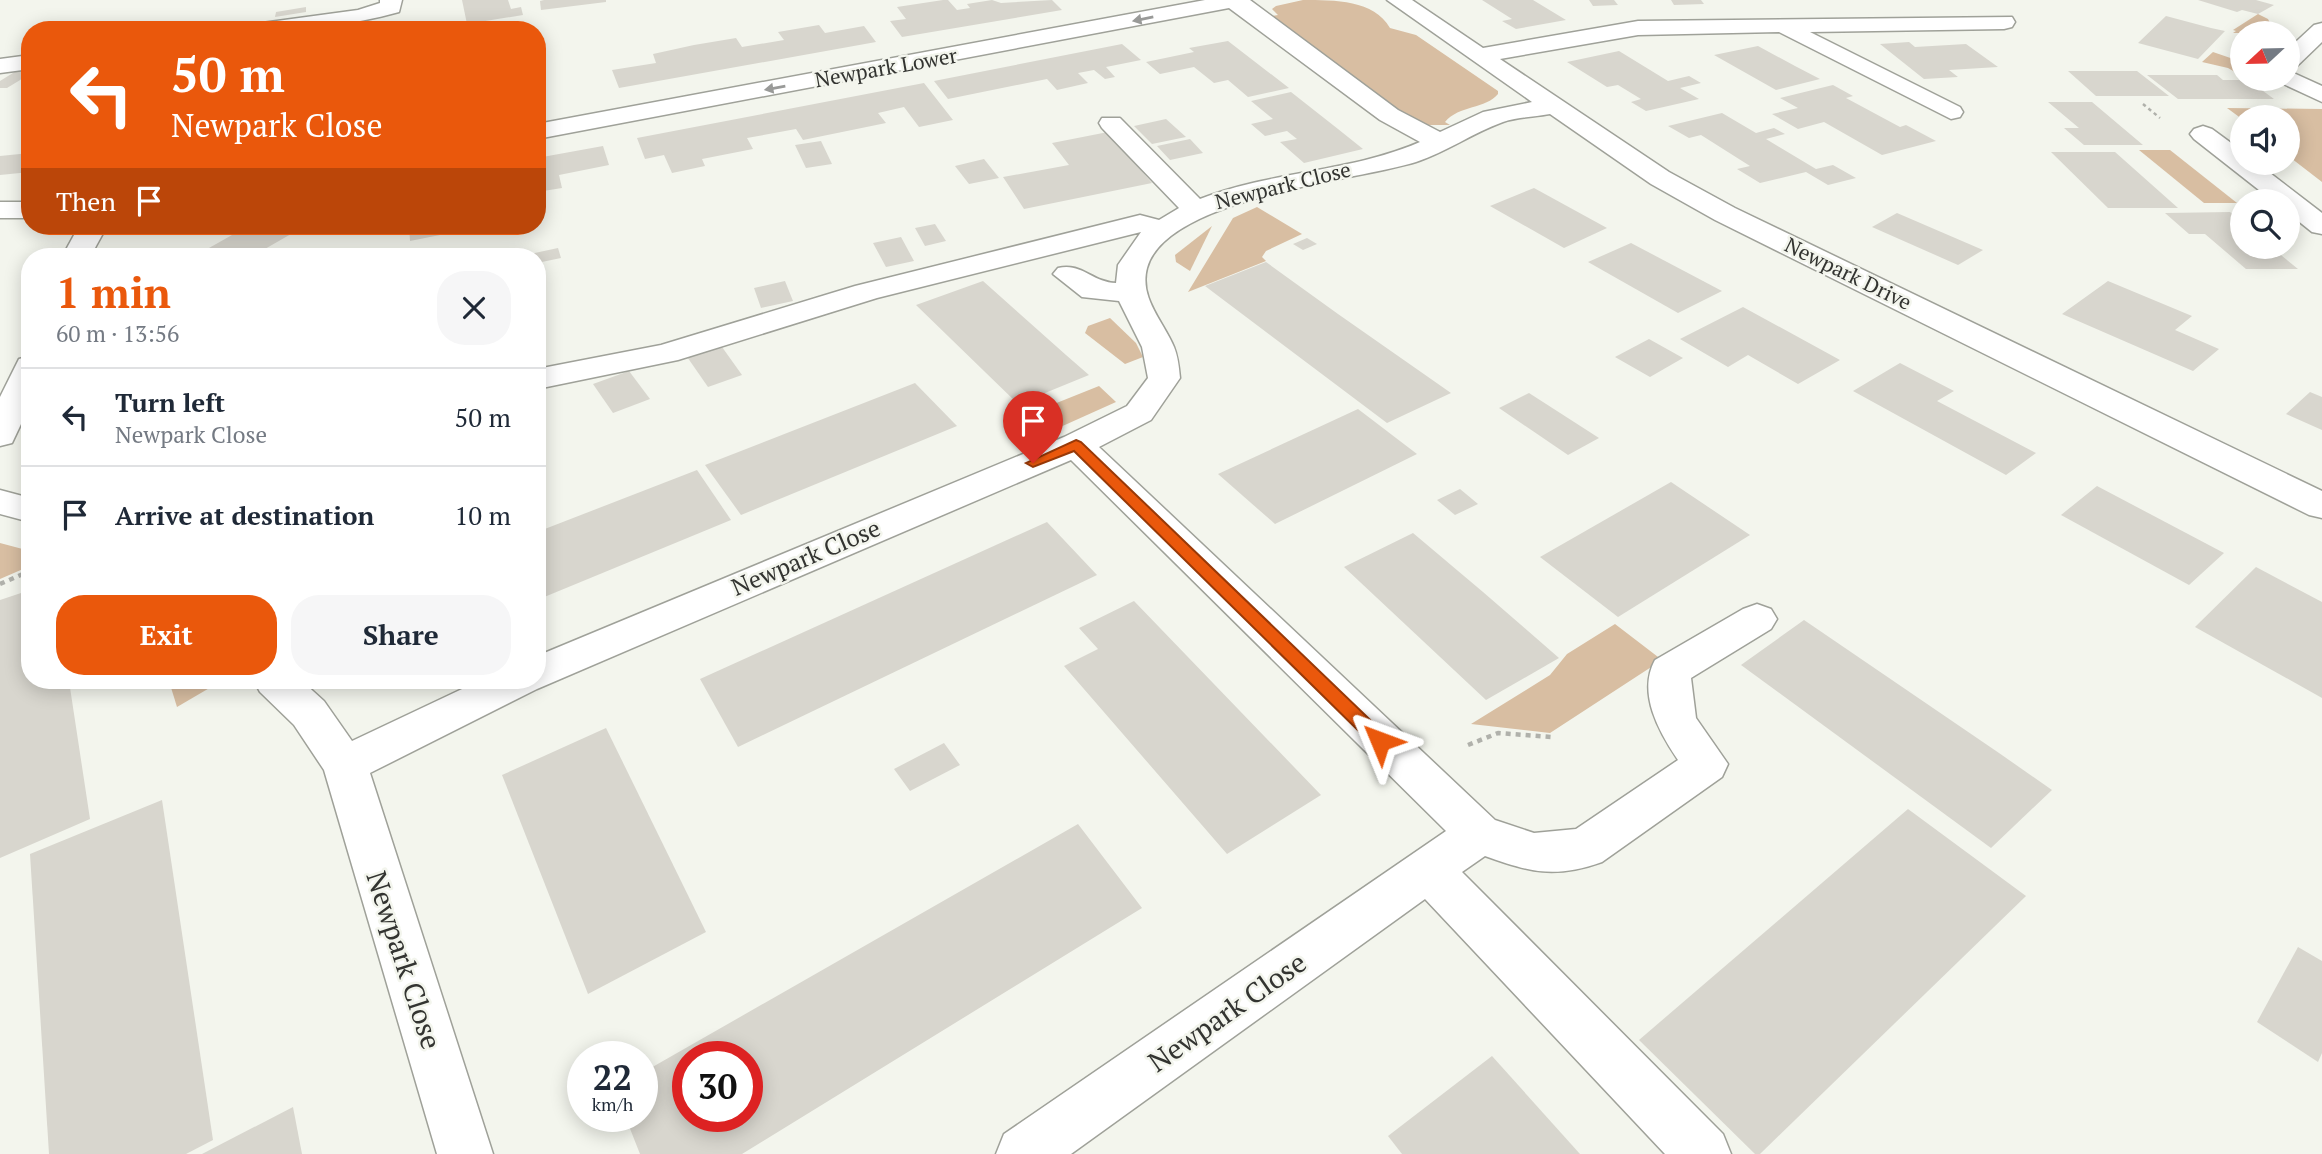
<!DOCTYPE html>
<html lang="en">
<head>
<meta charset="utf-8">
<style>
	:root { --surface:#fff; --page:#f6f6f7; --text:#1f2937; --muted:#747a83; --line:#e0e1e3; --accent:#ea580c }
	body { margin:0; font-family:"PT Serif",serif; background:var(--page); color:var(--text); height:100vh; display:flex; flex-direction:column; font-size:26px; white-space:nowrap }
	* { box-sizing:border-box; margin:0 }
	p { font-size:23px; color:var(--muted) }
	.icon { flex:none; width:38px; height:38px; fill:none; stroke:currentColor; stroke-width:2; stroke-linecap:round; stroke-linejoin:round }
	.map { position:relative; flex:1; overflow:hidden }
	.details { position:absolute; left:21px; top:248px; width:525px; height:441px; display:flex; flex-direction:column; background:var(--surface); border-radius:28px; box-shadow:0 4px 18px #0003 }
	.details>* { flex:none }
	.banner { position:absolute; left:21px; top:21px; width:525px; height:214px; border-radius:28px; box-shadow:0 4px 18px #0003; background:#ea580c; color:#fff; overflow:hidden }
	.needle { width:46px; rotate:248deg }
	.buttons { position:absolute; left:2230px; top:21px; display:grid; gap:14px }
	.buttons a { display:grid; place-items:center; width:70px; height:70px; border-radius:50%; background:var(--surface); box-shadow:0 4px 18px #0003; font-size:35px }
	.speed { position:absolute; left:567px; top:1041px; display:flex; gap:14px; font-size:35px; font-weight:700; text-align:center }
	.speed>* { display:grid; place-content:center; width:91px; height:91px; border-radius:50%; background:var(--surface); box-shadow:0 4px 18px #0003; line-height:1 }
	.speed small { font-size:18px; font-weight:400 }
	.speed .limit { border:10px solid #d22; background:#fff; color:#111 }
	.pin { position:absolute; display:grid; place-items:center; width:60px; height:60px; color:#fff; margin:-72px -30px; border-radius:50% 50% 50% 0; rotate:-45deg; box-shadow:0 0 7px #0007 }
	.pin .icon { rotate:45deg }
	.me { position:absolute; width:77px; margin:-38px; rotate:314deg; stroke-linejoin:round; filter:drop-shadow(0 0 5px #0008) }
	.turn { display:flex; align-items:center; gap:24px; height:147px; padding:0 35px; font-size:32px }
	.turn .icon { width:91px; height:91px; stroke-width:2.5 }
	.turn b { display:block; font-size:49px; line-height:60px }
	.then { display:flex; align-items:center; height:66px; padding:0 35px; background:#0003; gap:14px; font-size:26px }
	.round { display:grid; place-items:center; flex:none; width:74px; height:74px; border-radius:28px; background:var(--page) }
	.head { display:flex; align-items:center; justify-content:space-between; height:119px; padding:0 35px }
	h1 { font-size:42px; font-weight:700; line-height:52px; color:var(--accent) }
	.primary-button { display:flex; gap:14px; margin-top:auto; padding:14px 35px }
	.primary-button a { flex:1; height:80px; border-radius:28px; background:var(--accent); color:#fff; font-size:28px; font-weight:700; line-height:80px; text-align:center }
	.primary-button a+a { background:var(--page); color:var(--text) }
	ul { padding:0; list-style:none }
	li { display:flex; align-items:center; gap:21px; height:98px; padding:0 35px; border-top:2px solid var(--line) }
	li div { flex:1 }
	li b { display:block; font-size:26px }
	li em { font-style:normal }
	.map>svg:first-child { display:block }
</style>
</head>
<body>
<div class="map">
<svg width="2322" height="1154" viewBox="0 0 2322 1154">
	<rect width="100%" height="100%" fill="#f3f5ed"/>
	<g fill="#d8bea2">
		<path d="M1303 0C1335 0 1374 0 1390 28L1416 35 1498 91V94C1486 109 1459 105 1445 122L1450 125H1425L1409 117 1272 16 1278 15 1272 9 1276 6Z"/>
		<path d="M2258 14 2268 19 2272 27 2266 33H2233L2236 31 2233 30Z"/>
		<path d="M2213 52 2242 62V76L2228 68 2202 62Z"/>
		<path d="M2227 108 2322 109V182L2287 155V117L2242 119Z"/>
		<path d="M2139 150H2170L2237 203H2204Z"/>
		<path d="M1257 207 1302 234 1266 251 1262 257 1266 261 1188 292 1233 218Z"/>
		<path d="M1212 226 1190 271 1176 262 1175 255Z"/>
		<path d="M1110 318 1136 343 1143 357 1125 364 1085 333 1088 326Z"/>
		<path d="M1099 386 1116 402 1047 433 1029 414Z"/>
		<path d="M0 543 30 551V566L0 579Z"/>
		<path d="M1615 624 1662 660 1550 733 1471 724 1550 675 1567 654Z"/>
		<path d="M169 681H216L218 683 177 707Z"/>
	</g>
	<g fill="#d8d6ce" fill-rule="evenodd">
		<path d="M462 0H508L511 9 521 7 523 15 467 24Z"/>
		<path d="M544 0H606V2L541 10 540 1Z"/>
		<path d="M943 0H948L957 10 970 8 967 4 992 0 1001 3 1052 0 1062 10 902 37 890 21 906 19 897 7Z"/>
		<path d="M1482 0H1533L1566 20 1516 29 1502 21 1512 19Z"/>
		<path d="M1589 0H1614L1618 5 1593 6Z"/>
		<path d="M1671 0H1701L1704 4 1674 5Z"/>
		<path d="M2198 0H2256L2274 5 2258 14 2242 10 2237 12Z"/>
		<path d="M306 7V12L275 17 276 12Z"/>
		<path d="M2166 16 2211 28 2225 31 2198 59 2138 43Z"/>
		<path d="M819 25 825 33 864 26 876 42 619 88 612 70 656 63 653 54 694 45 736 38 742 47 784 40 778 32Z"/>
		<path d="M1228 41 1289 88 1248 97 1228 80 1214 83 1194 67 1160 74 1146 62 1194 52 1189 48Z"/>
		<path d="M1909 42 1915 47 1966 44 1998 67 1949 70 1958 77 1924 79 1880 44Z"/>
		<path d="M1122 44 1141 60 1106 67 1115 77 1105 79 1094 70 1078 73 1088 83 1057 90 1047 79 948 99 934 81Z"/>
		<path d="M1758 46 1795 66 1820 79 1776 90 1714 55Z"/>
		<path d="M1619 51 1668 81 1689 76 1701 83 1680 88 1699 99 1646 111 1631 102 1641 99 1618 85 1607 87 1567 62Z"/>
		<path d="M21 68H30V74L7 88H0V81Z"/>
		<path d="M2068 71H2137L2169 96H2096Z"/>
		<path d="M2147 75H2217L2223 80H2248L2274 99H2178Z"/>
		<path d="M924 83 953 120 919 127 904 107 878 113 886 123 803 140 796 129 747 138 753 149 702 159 705 166 672 173 664 155 645 159 637 138Z"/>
		<path d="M1833 85 1853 96 1846 98 1900 127 1906 125 1936 141 1882 155 1824 122 1798 129 1772 114 1798 108 1780 98Z"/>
		<path d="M1291 92 1338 129 1363 149 1304 163 1280 142 1297 139 1287 131 1265 136 1251 124 1273 119 1251 101Z"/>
		<path d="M2048 102H2092L2143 145H2084L2064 128H2079Z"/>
		<path d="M1722 113 1756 133 1774 128 1785 134 1766 139 1816 169 1833 165 1856 178 1828 185 1806 172 1760 183 1737 169 1750 166 1701 135 1689 138 1668 126Z"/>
		<path d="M1166 119 1186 137 1152 144 1134 126Z"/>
		<path d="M1108 132 1152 183 1024 209 1003 177 1069 165 1052 143Z"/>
		<path d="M1190 139 1203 153 1170 160 1157 146Z"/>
		<path d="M821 141 832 164 806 168 795 145Z"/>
		<path d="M603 146 609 165 559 175 562 188 537 192V158Z"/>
		<path d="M2051 152H2115L2178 208H2108Z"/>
		<path d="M30 153V172L0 175V156Z"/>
		<path d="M984 159 999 178 969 184 955 166Z"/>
		<path d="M1534 188 1607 228 1564 248 1490 206Z"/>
		<path d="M2230 212 2242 222V247H2271L2298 269H2246L2205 234H2189L2165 213Z"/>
		<path d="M1897 213 1983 250 1958 265 1872 227Z"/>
		<path d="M935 224 946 241 925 246 915 228Z"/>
		<path d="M248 226H305L251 257H193Z"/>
		<path d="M409 226H454L455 232 410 241Z"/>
		<path d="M901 237 914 261 886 267 873 243Z"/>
		<path d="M1307 238 1317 244 1303 250 1293 244Z"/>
		<path d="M1631 243 1722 291 1678 313 1588 262Z"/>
		<path d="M558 248 561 258 537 263V257H531L530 254Z"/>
		<path d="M1266 262 1338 314 1451 393 1387 423 1205 286Z"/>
		<path d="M785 281 793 301 761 308 754 288Z"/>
		<path d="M983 281 1066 355 1089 375 1018 404 916 305Z"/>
		<path d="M2108 281 2192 316 2175 330 2219 349 2193 371 2062 314Z"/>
		<path d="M1743 307 1840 360 1798 384 1748 355 1728 367 1680 339Z"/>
		<path d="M1649 339 1683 358 1650 377 1615 357Z"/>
		<path d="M717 340 742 375 708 387 683 351Z"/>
		<path d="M1900 363 1954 391 1937 401 2036 453 2006 475 1853 391Z"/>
		<path d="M629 371 650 399 613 413 593 384Z"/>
		<path d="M915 383 957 426 741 515 705 465Z"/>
		<path d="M2310 392 2322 397V430L2286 414Z"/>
		<path d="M1529 393 1599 438 1568 455 1499 408Z"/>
		<path d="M1358 409 1417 454 1275 524 1218 474Z"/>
		<path d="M697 470 731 520 537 600V532Z"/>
		<path d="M1671 482 1750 535 1618 617 1540 557Z"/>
		<path d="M2097 486 2224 553 2189 585 2061 515Z"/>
		<path d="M1460 489 1478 504 1455 515 1437 500Z"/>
		<path d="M1047 522 1097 575 738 747 700 679Z"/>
		<path d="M1413 533 1483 592 1559 658 1486 700 1344 567Z"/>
		<path d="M2256 567 2322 602V698L2195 627Z"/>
		<path d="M30 590V681H69L90 819 0 858V600Z"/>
		<path d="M1134 601 1321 795 1227 854 1064 666 1098 649 1079 628Z"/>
		<path d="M1804 620 1999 753 2052 790 1991 848 1741 665Z"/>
		<path d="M606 728 706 932 588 994 502 775Z"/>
		<path d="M944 743 960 765 910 791 894 769Z"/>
		<path d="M162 800 213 1140 186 1154H49L30 854Z"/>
		<path d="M1908 809 2026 896 1760 1154H1755L1639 1040Z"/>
		<path d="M1078 824 1142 908 742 1154H640L625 1116H642V1073ZM688 1057H747V1116H688Z"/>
		<path d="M2298 947 2322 961V1053L2318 1062 2257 1022Z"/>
		<path d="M1492 1056 1580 1154H1402L1388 1136Z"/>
		<path d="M293 1107 302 1154H202Z"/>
	</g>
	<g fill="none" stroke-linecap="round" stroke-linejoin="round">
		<defs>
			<g id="minor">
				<path d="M380 0H402L399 12C349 26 303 30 251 30L262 23 358 10 380 3Z"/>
				<path d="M1205 0H1250L1398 110 1440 132 1483 112 1532 102 1387 0H1412L1483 48 1638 21 2012 17 2015 22 2012 27 2004 29 1810 32 1960 107 1963 112 1960 117 1951 119 1779 32 1638 35 1500 59 1669 172 1735 208 2322 491V518L2309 515 1715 220 1651 184 1550 114C1534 117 1518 117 1503 122 1472 133 1447 152 1416 162 1354 181 1166 198 1147 268 1139 298 1163 321 1174 347 1178 357 1179 367 1180 378L1151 420 1099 447 1495 820 1534 833 1576 829 1678 760C1659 732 1637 693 1655 660L1743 609 1757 604 1771 609 1777 619 1771 629 1691 678 1696 718 1728 764 1722 777 1602 862C1554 879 1530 872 1485 856L1462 872 1723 1134 1731 1154H1665L1425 899 1071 1154H996L1004 1134 1446 831 1071 460 537 689 370 773 493 1154H437L324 770 294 725 260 692 254 681H302L324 701 352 741 479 681H537V656L1064 437 1127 406 1148 378 1142 347 1119 301 1082 297 1053 274 1058 268C1081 262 1092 282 1116 283L1118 265 1141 232 877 298 678 360 537 389V369L661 345 855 286 1140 215 1159 220 1179 208 1102 128 1099 123 1102 118H1120L1200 199C1271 171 1351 172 1420 142L1380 120 1229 8 537 139V124Z"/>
				<path d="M2322 23V42L2295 68 2287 70V50L2314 25Z"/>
				<path d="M30 55V69L0 73V59Z"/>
				<path d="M2287 70 2322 86V102L2279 82 2276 79H2287Z"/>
				<path d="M2203 126 2212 129 2242 151V163H2257L2322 213V234L2312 232 2287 212V201H2273L2194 139 2190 134 2194 129Z"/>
				<rect x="0" y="202" width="30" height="16"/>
				<path d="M79 226H107L90 257H62Z"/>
				<path d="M30 356V405L12 443 0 446V397L19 359Z"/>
				<path d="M0 490 30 498V522L0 514Z"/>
			</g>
		</defs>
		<use href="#minor" stroke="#9fa199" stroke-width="3"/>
		<path stroke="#b0b1ab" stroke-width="2.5" stroke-dasharray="3.5 3.5" stroke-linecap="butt" d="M2143 104 2160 118"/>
		<g stroke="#b0b1ab" stroke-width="4.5" stroke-dasharray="5 5" stroke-linecap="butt">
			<path d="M0 584 30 571"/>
			<path d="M1468 745 1498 733 1551 737"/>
		</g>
		<use href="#minor" fill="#fff" fill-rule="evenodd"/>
	</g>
	<defs><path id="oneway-solid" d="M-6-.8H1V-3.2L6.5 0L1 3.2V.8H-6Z" transform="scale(1.75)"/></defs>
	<g fill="#999a98">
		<use href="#oneway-solid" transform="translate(1143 19) rotate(169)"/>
		<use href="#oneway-solid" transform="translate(775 88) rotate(170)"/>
	</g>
	<path fill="#ea580c" stroke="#983908" stroke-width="2" d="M1076 440 1081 442 1387 736 1389 741 1387 746H1374L1074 451 1033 467 1026 463Z"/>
	<g text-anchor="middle" stroke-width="5" stroke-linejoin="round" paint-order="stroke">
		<g font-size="21" fill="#333431" stroke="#f3f5ed">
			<text transform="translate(886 68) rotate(-10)" y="7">Newpark Lower</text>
			<text transform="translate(1283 186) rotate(-14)" y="7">Newpark Close</text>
			<text transform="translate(1848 274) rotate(26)" y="7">Newpark Drive</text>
		</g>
		<g font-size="24" fill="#333431" stroke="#f3f5ed">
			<text transform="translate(806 558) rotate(-23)" y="8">Newpark Close</text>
		</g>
		<g font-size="28" fill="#333431" stroke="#f3f5ed">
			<text transform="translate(404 960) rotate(72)" y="10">Newpark Close</text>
			<text transform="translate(1227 1012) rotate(-35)" y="10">Newpark Close</text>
		</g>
	</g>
</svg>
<div class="buttons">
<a><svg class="needle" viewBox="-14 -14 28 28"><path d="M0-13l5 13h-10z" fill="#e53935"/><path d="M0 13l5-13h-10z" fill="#747a83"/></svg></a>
<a><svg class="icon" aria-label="sound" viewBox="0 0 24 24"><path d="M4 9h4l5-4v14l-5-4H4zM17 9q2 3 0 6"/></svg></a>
<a><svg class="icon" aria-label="search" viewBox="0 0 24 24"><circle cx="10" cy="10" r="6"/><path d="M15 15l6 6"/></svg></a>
</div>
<div class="speed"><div>22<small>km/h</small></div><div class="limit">30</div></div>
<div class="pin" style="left:1033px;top:463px;background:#d93025"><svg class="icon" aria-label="arrive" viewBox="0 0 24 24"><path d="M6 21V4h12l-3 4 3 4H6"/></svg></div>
<svg class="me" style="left:1380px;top:741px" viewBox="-20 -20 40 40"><path d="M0-17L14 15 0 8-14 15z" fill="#ea580c" stroke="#fff" stroke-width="4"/></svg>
<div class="banner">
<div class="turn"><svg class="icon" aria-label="left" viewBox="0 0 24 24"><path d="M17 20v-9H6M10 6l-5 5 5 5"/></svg><div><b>50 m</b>Newpark Close</div></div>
<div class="then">Then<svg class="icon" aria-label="arrive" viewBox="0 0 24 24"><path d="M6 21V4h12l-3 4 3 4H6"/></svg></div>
</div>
<section class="details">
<div class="head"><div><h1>1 min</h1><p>60 m · 13:56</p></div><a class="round"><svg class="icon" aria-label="close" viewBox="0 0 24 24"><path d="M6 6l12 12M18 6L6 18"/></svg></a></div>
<ul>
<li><svg class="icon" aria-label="left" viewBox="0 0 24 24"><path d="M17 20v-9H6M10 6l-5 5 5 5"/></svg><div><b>Turn left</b><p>Newpark Close</p></div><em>50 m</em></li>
<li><svg class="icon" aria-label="arrive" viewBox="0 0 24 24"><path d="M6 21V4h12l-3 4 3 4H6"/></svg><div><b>Arrive at destination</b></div><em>10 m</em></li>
</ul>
<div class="primary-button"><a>Exit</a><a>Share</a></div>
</section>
</div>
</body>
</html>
